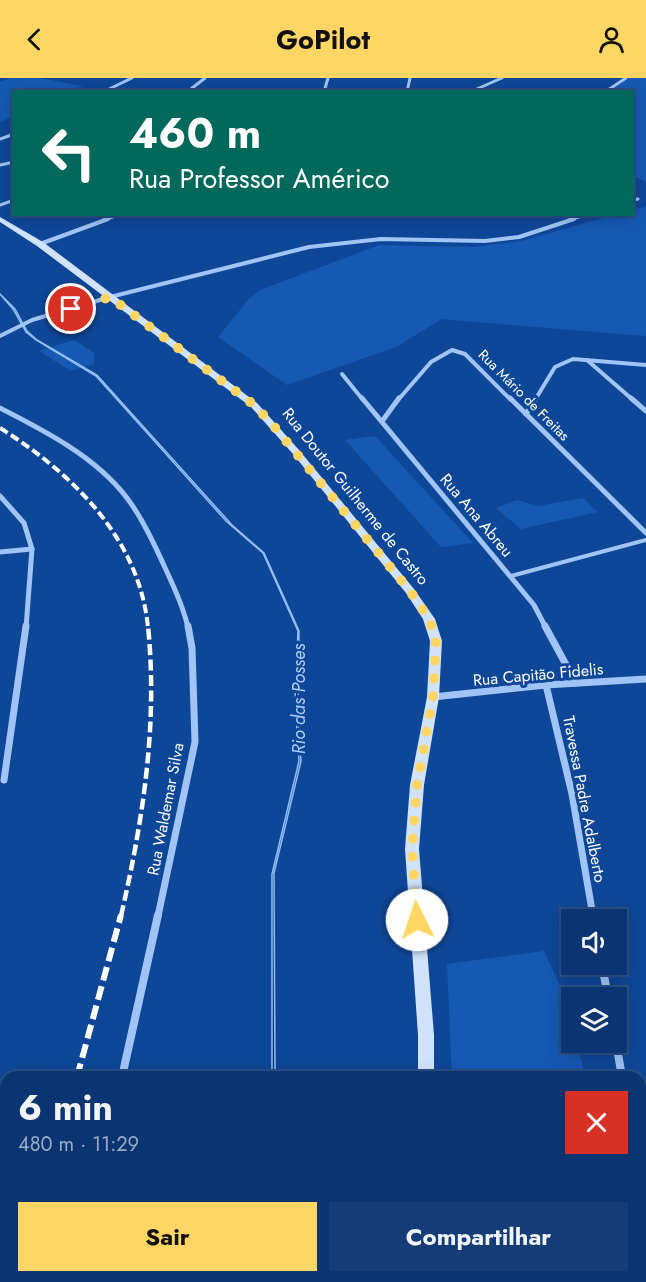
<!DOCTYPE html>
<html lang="pt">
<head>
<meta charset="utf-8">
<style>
	:root { --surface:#0b3572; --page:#143d77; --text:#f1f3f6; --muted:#9aabc4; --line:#2b5084; --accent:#ffd663 }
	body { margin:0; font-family:Jost,sans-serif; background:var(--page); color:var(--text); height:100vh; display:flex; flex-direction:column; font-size:22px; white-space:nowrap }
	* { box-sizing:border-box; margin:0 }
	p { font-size:20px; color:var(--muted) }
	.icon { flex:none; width:33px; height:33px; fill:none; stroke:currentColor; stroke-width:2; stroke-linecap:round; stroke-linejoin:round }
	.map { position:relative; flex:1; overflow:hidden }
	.drawer { position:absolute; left:0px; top:993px; width:646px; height:212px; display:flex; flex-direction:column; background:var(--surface); border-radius:18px 18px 0 0; box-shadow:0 3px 15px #0003,0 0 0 2px var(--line) }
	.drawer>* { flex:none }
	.banner { position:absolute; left:12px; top:12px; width:622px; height:126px; border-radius:0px; box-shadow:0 3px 15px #0003,0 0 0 2px var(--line); background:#00695c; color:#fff; overflow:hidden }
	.buttons { position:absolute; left:561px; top:831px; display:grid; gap:12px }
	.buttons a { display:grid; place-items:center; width:66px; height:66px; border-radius:0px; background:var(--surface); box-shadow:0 3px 15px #0003,0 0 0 2px var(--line); font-size:30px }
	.pin { position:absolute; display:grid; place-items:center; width:51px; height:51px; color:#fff; margin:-26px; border:3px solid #fff; border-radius:50%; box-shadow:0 2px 6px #0007 }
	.me { position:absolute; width:66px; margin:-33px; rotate:356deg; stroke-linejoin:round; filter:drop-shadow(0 0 4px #0008) }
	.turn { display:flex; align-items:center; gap:21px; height:126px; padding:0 18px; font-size:27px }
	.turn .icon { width:78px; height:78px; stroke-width:2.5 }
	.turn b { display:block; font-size:42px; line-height:51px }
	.round { display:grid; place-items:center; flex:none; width:63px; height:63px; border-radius:0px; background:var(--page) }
	.overview { display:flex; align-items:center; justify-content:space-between; height:102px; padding:0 18px }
	h1 { font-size:36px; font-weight:700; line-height:45px }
	.cta { display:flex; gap:12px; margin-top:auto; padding:12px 18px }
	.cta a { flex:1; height:69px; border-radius:0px; background:var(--accent); color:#111; font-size:24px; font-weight:700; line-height:69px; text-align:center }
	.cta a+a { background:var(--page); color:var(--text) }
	header { display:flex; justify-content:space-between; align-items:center; height:78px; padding:0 18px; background:var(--accent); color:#111; font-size:27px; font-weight:700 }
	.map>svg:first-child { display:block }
</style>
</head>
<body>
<header><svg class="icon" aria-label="back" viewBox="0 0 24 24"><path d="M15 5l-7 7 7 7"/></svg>GoPilot<svg class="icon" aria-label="person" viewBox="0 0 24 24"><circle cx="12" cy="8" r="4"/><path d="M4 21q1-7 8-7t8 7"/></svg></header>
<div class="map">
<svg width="646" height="1204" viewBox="0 0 646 1204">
	<rect width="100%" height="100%" fill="#0f4798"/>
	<g fill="#1659b3">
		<path d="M10 0H40L83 8 71 13 14 14 13 38 0 44V4Z"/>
		<path d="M629 0H646V104L633 97V14L610 13Z"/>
		<path d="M646 128V258L442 241 396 269 287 307 218 259 249 221 260 212 379 167 473 169 521 163 615 137 633 136V132Z"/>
		<path d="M74 262 94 275V286L71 293 39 273Z"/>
		<path d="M375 358 473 465 441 469 345 362Z"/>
		<path d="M583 420 598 434 521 451 496 430 517 422 538 428Z"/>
		<path d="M544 873C559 906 572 928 572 964L577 965 585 999H452L447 886Z"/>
		<path d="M431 1199V1198L583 1199 581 1204H439L431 1201Z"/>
	</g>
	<path fill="#093473" stroke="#91bef8" stroke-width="1.5" d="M0 216 15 231 27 253 37 262 97 297 232 447 264 475 299 553 298 640 301 683 274 795 275 999H272V796L299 683 295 623 298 553 263 475 226 443 96 298 36 262 26 254 13 231Z"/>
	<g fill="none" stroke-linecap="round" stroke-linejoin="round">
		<path stroke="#a0c4f5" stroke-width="4" d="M511 498 646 462"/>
		<g stroke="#a0c4f5" stroke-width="3">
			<path d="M103 14 132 0"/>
			<path d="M187 14 205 0"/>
			<path d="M324 14 328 0"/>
			<path d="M407 14 410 0"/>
			<path d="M470 14 502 0"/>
			<path d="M605 14 626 0"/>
			<path d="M0 61 14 56"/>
			<path d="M0 87 14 84"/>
			<path d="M633 122 638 121"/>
			<path d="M0 127 14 122"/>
			<path d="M104 142 121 136"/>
			<path d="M569 142 588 136"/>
		</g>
		<g stroke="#a0c4f5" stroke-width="4">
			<path d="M40 166 108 141"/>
			<path d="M0 258 32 242 110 219 309 169 381 161 485 163 519 159 574 141"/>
			<path d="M587 282 633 322"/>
			<path d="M342 296 363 322"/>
			<path d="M398 322 431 284 452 272 465 276 511 322"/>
			<path d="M535 322 555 289 573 281 646 287"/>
		</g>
		<g stroke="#a0c4f5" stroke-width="5">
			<path d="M362 320 534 527 546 550"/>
			<path d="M510 320 646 455"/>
			<path d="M631 320 646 333"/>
			<path d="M0 330C45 353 96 379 127 420 143 441 156 470 167 494 175 512 184 530 188 550"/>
			<path d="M526 336 536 320"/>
			<path d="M383 342 399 320"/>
			<path d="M0 418 24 445 32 471 26 550"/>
			<path d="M0 474 32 471"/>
		</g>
		<g stroke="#a0c4f5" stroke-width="7">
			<path d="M545 548 576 605"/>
			<path d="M546 607 572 716 593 838"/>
			<path d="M433 619 546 607 646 601"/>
			<path d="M4 702 26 548"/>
			<path d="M158 838 195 664 192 570 188 548"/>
		</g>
		<g stroke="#a0c4f5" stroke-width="8">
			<path d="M593 837 594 842"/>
			<path d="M602 886 608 920"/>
			<path d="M616 964 622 999"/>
			<path d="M122 999 158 837"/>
			<path d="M640 1097 646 1131"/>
			<path d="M52 1204 54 1198"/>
		</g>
		<g fill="#d0e2fe" fill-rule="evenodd">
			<path d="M0 139 43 164 257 325 299 372 414 511 435 541 442 563 439 619 424 707 419 771 434 957V999H418V957L405 771 410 707 427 619 430 563 423 541 406 515 293 376 251 329 37 168 0 144Z"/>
			<path d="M372 1198H390L388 1204H370Z"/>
		</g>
		<path stroke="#fff" stroke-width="4" stroke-dasharray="9 4" stroke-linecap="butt" d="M0 350C72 395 140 461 148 550"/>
		<path stroke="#fff" stroke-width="4.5" stroke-dasharray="11 4.5" stroke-linecap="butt" d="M121 838C143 742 158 647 148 548"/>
		<g stroke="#fff" stroke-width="6" stroke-dasharray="14 6" stroke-linecap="butt">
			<path d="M77 999 121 837"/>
			<path d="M0 1202 6 1188"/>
		</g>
	</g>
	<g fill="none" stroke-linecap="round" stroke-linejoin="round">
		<path stroke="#ffd663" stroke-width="10" stroke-dasharray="0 18" d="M71 231 110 219 254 327 272 346 410 513 429 541 436 562 433 619 417 707 412 771 417 842"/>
	</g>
	<g text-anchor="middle" stroke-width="6" stroke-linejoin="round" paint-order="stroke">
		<g font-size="14" fill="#fff" stroke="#0f4798">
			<text transform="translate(524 317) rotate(45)" y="5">Rua Mário de Freitas</text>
		</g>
		<g font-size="16" fill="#fff" stroke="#0f4798">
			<text transform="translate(356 418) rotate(51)" y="6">Rua Doutor Guilherme de Castro</text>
			<text transform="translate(477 437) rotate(50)" y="6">Rua Ana Abreu</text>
			<text transform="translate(538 596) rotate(-5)" y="6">Rua Capitão Fidelis</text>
			<text transform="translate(585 721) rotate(79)" y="6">Travessa Padre Adalberto</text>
			<text transform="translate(165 731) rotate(-79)" y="6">Rua Waldemar Silva</text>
		</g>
		<g font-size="18" font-style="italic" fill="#accefb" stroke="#0f4798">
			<text transform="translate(299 621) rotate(-90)" y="6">Rio das Posses</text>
		</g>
	</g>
</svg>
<div class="buttons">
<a><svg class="icon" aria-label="sound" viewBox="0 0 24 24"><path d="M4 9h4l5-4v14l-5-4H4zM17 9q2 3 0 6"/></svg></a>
<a><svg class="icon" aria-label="layers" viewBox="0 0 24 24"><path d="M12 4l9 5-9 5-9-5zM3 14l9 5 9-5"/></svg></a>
</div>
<div class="pin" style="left:71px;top:231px;background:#d93025"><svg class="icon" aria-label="arrive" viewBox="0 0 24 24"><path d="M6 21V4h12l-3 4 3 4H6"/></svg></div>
<svg class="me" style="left:417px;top:842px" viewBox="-20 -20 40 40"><circle r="19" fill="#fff"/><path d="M0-13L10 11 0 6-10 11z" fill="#ffd663"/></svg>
<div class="banner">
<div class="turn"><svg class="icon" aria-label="left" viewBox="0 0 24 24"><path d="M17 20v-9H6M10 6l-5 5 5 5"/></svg><div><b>460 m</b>Rua Professor Américo</div></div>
</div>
<section class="drawer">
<div class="overview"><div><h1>6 min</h1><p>480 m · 11:29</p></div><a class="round" style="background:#d93025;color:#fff"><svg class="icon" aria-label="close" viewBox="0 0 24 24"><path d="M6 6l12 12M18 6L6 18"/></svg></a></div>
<div class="cta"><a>Sair</a><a>Compartilhar</a></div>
</section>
</div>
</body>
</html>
